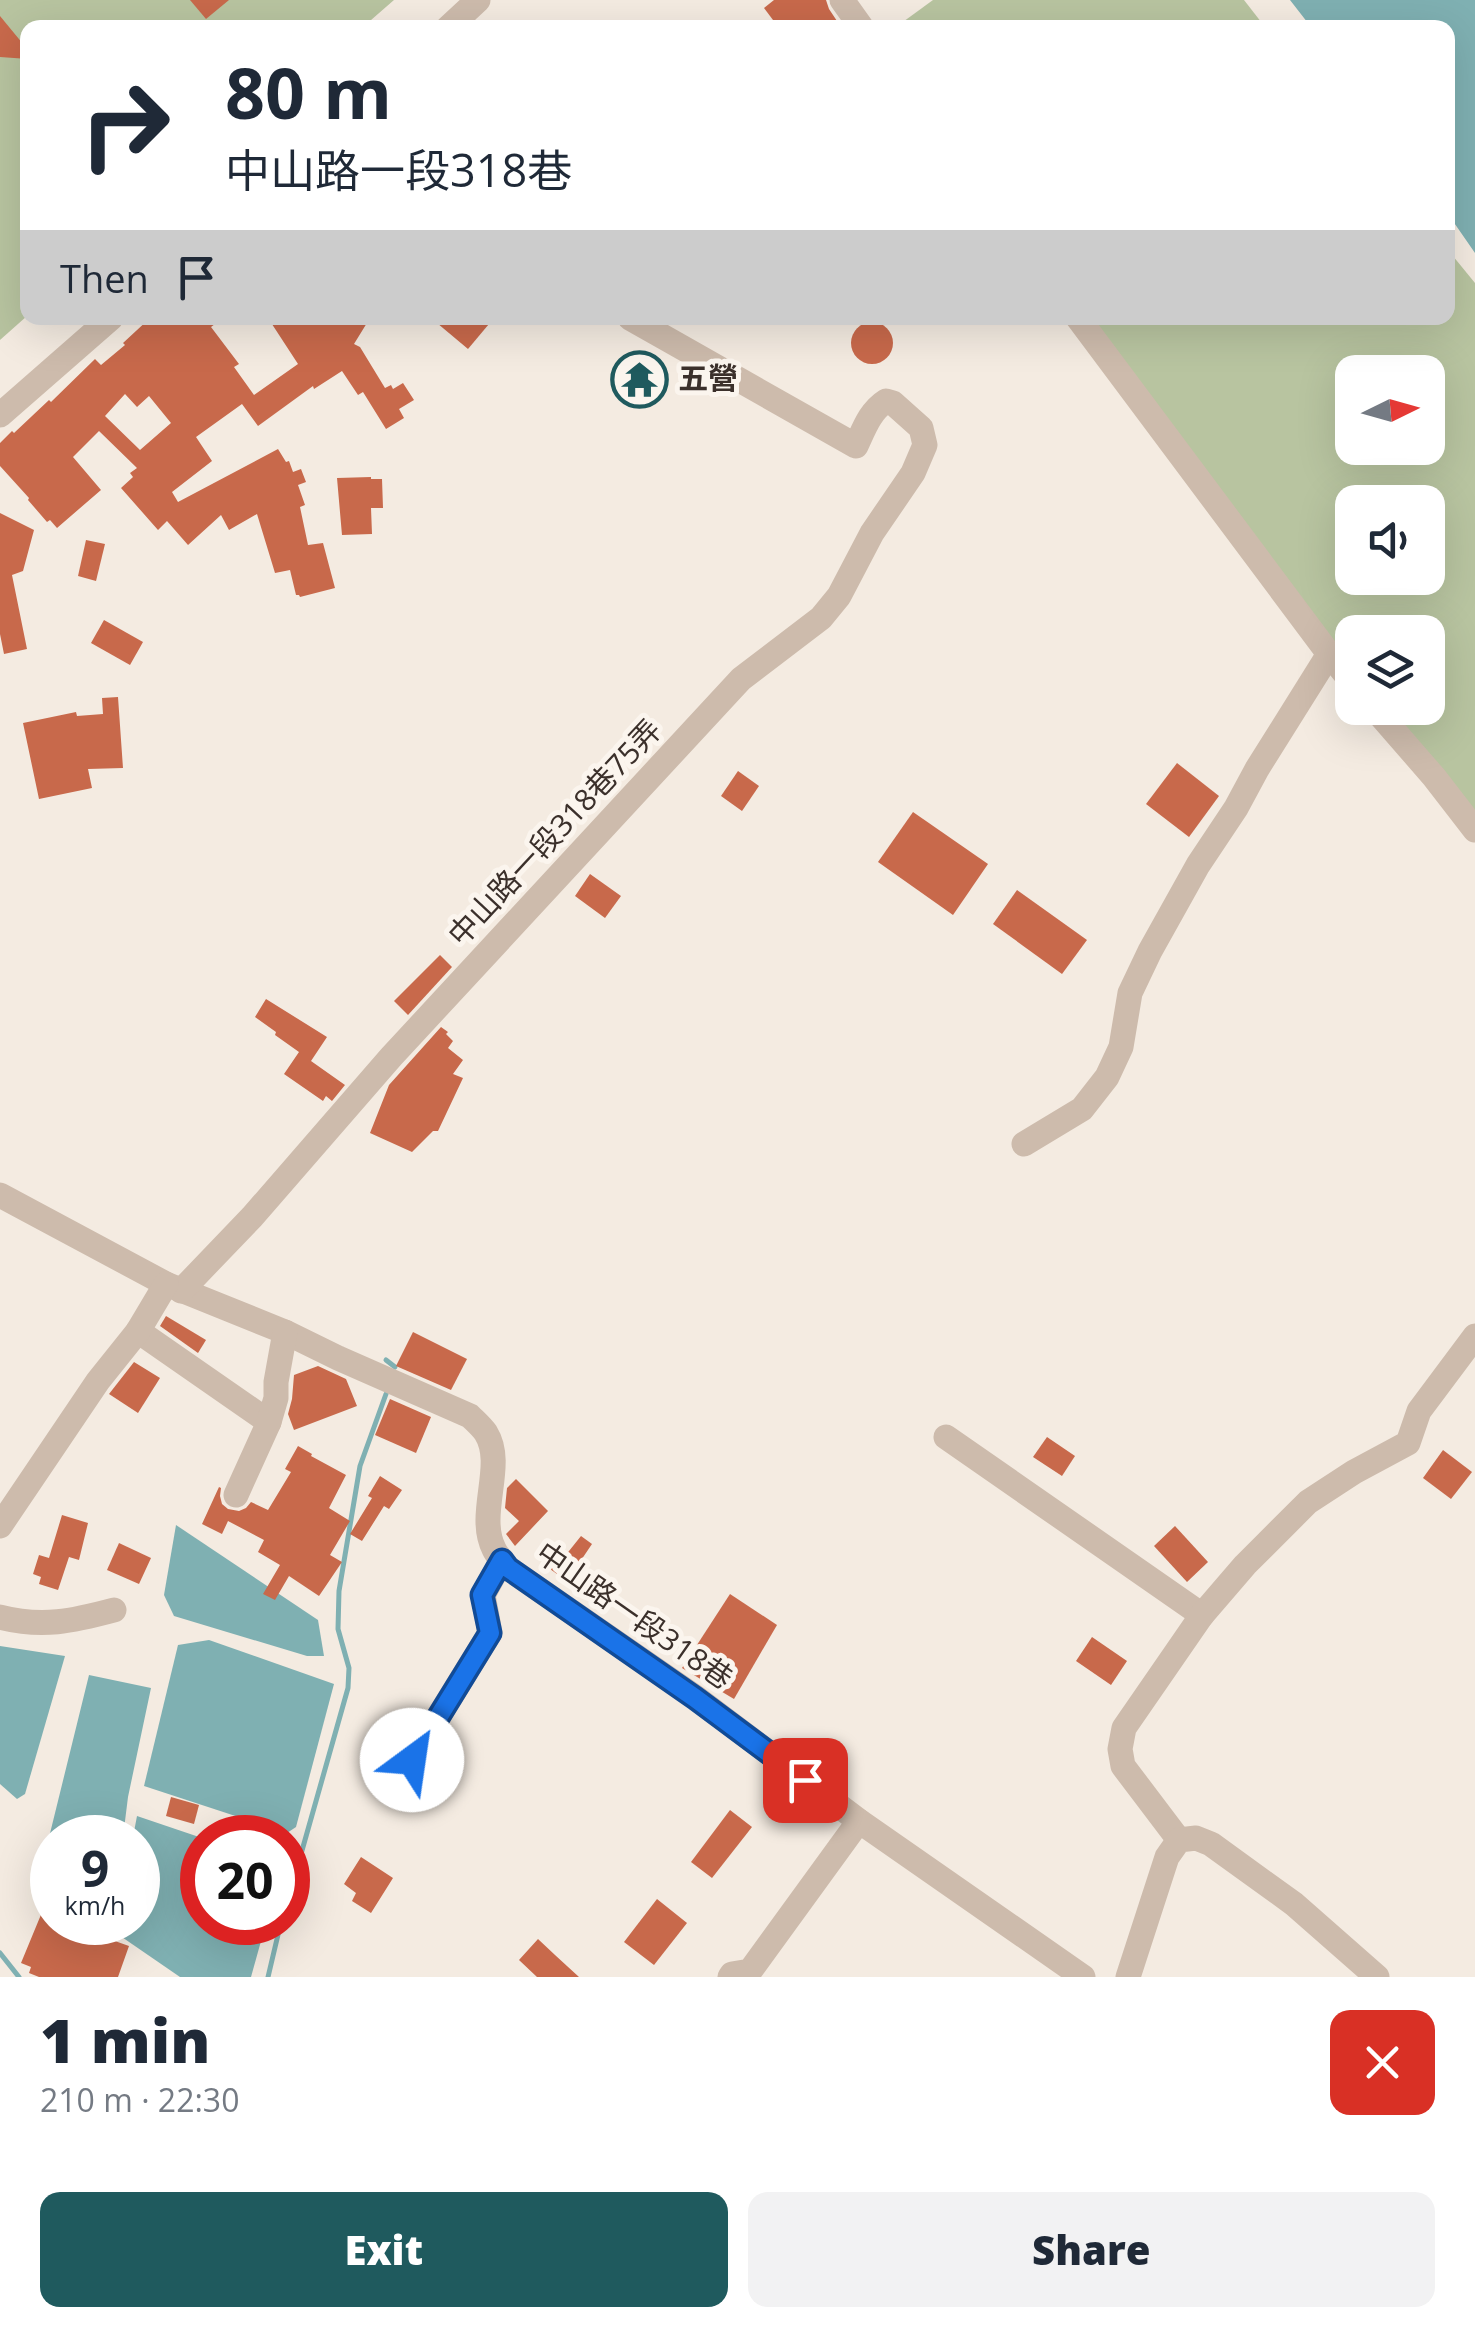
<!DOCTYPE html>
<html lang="en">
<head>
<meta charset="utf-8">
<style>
	:root { --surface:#fff; --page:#f2f2f3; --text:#1f2937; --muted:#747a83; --accent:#1f5a5e }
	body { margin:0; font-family:"Open Sans","Noto Sans TC",sans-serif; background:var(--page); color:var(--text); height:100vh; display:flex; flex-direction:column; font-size:38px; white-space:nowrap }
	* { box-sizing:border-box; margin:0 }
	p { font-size:32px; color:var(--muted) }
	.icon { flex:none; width:55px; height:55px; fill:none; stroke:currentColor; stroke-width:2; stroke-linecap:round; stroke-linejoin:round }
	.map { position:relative; height:1977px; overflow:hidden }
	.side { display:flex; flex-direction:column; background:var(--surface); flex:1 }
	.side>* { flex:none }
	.banner { position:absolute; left:20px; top:20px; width:1435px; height:305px; border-radius:20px; box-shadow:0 10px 40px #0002; background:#fff; color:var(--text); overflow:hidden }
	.needle { width:65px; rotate:85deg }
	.controls { position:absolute; left:1335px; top:355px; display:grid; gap:20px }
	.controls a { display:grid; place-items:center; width:110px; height:110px; border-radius:20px; background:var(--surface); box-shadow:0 10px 40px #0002; font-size:50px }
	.speed { position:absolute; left:30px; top:1815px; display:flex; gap:20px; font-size:50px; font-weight:700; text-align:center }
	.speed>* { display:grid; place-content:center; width:130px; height:130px; border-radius:50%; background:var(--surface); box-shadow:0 10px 40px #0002; line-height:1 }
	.speed small { font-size:25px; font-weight:400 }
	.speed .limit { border:15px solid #d22; background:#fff; color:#111 }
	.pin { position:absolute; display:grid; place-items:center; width:85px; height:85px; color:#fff; margin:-42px; border-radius:20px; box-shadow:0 5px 15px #0006 }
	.me { position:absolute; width:110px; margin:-55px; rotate:31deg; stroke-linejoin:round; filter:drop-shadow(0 0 8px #0008) }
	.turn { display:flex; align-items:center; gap:35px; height:210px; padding:0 40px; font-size:45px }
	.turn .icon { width:130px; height:130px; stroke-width:2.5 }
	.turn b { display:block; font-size:70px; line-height:85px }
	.then { display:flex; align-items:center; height:95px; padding:0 40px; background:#0003; gap:20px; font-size:38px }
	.round { display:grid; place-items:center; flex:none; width:105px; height:105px; border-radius:20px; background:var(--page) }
	.head { display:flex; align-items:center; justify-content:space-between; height:170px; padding:0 40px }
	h1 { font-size:60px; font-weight:800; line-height:75px }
	.primary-button { display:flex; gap:20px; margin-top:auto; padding:20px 40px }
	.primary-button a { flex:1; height:115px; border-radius:20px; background:var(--accent); color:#fff; font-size:40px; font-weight:800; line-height:115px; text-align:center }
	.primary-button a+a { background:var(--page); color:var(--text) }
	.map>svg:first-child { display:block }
</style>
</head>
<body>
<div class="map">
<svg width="1475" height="1977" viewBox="0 0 1475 1977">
	<rect width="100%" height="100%" fill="#f4ebe1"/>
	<g fill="#b8c4a0" fill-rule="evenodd">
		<path d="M0 0H394L363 27 28 28 27 316 0 340Z"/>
		<path d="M933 0H1244L1265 27H896Z"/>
		<path d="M1448 250 1475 283V828L1382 708H1428V632H1352V669L1083 318H1448ZM1352 372H1428V448H1352ZM1352 502H1428V578H1352Z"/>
	</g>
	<g fill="#7fb0b2">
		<path d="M1290 0H1475V253L1448 214V28L1311 27Z"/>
		<path d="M176 1525 318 1620 324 1656H307L174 1616 164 1595Z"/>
		<path d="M209 1640 334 1684 296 1827 287 1833 144 1786 178 1645Z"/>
		<path d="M0 1646 65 1656 25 1794 17 1799 0 1784Z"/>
		<path d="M89 1675 151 1688 128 1797 123 1837 52 1838V1883L40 1874Z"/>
		<path d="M137 1816 202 1838V1922L266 1923 251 1977H180L116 1933 117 1923 138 1922V1838L133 1837Z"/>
	</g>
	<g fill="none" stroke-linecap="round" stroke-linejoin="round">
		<g stroke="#7fb0b2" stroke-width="5">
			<path d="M386 1360 395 1367"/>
			<path d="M288 1900 348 1688 349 1668 338 1629 339 1591 360 1466 386 1394"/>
			<path d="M0 1953 19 1977"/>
			<path d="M268 1977 281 1922"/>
		</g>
	</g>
	<g fill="#c8694b" fill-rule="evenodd">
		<path d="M190 0H229L206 19Z"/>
		<path d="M774 0H826L829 9 837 21 829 28H779L764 8Z"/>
		<path d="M0 16 28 50V59L0 57Z"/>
		<path d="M150 318H223L211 327 239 364 234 367 254 395 298 364 268 318H370L354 344 360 347 385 388 391 385 393 389 403 383 414 400 399 409 404 418 386 429 363 392 358 395 342 371 314 389 313 386 258 426 242 404 196 437 212 461 172 492 178 502 278 449 286 462 289 461 293 472 301 469 306 482 298 485 305 505 300 507 308 545 323 543 335 588 300 597 299 595H296L290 570 275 573 257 514 229 530 221 515 188 545 167 521 158 530 121 488 133 477 130 473 137 468 99 431 73 457 101 490 57 528 50 520 47 522 28 500 29 498 0 466V443L12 431 14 433 49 400 51 402 95 359 101 365 125 345 123 343ZM125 394 137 407 149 396 171 423 140 450 105 416Z"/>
		<path d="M431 318H494L468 349Z"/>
		<circle cx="872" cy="343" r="21"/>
		<path d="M371 477V479H382L383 508H371L372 534 342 535 337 478Z"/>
		<path d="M0 513 34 530 23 571 12 575 27 649 4 654 0 634Z"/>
		<path d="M86 540 105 544 96 581 78 576Z"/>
		<path d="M104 620 143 642 130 665 91 643Z"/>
		<path d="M118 697 123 768 88 769 92 788 39 799 23 723 76 712 77 716 103 714 102 698Z"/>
		<path d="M1177 763 1219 796 1189 837 1146 804Z"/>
		<path d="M738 771 759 786 742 811 721 796Z"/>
		<path d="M913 812 988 864 953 915 878 862Z"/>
		<path d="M590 874 621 896 605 918 575 896Z"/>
		<path d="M1017 890 1087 940 1062 974 993 924Z"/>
		<path d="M440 955 452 967 408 1015 394 1001Z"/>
		<path d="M266 999 327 1037 311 1061 345 1085 332 1101 326 1096 323 1101 284 1074 299 1052 275 1035 276 1032 255 1017Z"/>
		<path d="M441 1027 448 1032 446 1034 453 1041 448 1048 463 1060 453 1074 463 1078 438 1131H433L412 1152 370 1133 389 1085Z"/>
		<path d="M166 1316 206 1340 198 1353 160 1326Z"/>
		<path d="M413 1332 467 1359 451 1390 396 1366Z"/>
		<path d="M134 1362 160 1378 138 1413 109 1394Z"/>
		<path d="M318 1366 346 1379 357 1406 294 1430 288 1414 292 1399 294 1375Z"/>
		<path d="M390 1399 431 1417 416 1453 375 1435Z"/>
		<path d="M1047 1437 1075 1456 1062 1476 1033 1457Z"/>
		<path d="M298 1446 312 1454 311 1456 346 1475 329 1508 350 1521 330 1555 342 1562 319 1596 289 1576 275 1600 263 1594 280 1565 258 1552 264 1540 228 1521 222 1534 202 1524 219 1487 221 1488 220 1496 222 1504 228 1509 239 1511 246 1508 251 1502 268 1510 291 1472 285 1469Z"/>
		<path d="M1443 1450 1472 1472 1451 1499 1423 1478Z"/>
		<path d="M380 1476 402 1490 389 1509 384 1506 362 1541 350 1534 372 1498 368 1496Z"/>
		<path d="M516 1479 548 1511 515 1546 506 1534 519 1521 505 1508 507 1488Z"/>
		<path d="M62 1515 88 1523 79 1560 69 1557 58 1590 39 1584 41 1577 33 1574 39 1555 49 1558Z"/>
		<path d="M1175 1526 1208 1562 1187 1582 1154 1546Z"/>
		<path d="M581 1536 592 1544 567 1581 550 1569 561 1553 565 1556Z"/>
		<path d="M119 1543 151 1558 139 1584 107 1570Z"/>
		<path d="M730 1594 777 1625 734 1699 682 1668Z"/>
		<path d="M1092 1637 1127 1661 1111 1685 1076 1661Z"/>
		<path d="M171 1797 199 1805 194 1824 166 1816Z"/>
		<path d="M730 1810 752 1827 712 1878 691 1862Z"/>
		<path d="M361 1857 393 1878 371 1913 352 1901 356 1893 344 1884Z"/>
		<path d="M52 1888V1922H84L81 1929 129 1946 118 1977H39L29 1973 31 1967 21 1963Z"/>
		<path d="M657 1899 687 1923 654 1965 624 1942Z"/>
		<path d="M538 1939 555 1955 579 1977H537L519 1960Z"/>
	</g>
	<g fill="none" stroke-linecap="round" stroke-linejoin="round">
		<g stroke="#cdbbac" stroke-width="25">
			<path d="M842 0 862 28"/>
			<path d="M448 28 478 0"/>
			<path d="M1078 318 1329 654 1352 682"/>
			<path d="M0 415 111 318"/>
			<path d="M1374 708 1434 777 1475 830"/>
			<path d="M1024 1144 1082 1109 1107 1077 1121 1047 1130 993 1150 951 1198 865 1236 808 1257 769 1329 654"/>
			<path d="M0 1195 166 1284 285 1332 338 1358 470 1416C475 1421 482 1427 486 1433 506 1465 476 1514 494 1549 497 1556 504 1562 508 1568L695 1697 859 1821 1083 1977"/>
			<path d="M181 1291 252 1217 391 1057 741 679 821 618 839 596 872 533 913 473 925 445 921 428 893 403 886 401C870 411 864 429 856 446L630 318"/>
			<path d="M138 1331 269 1422"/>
			<path d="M946 1437 1202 1615"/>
			<path d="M236 1495 269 1422 276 1398V1382L285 1332"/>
			<path d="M0 1526 98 1381 138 1331 166 1284"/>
			<path d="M0 1617C42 1628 73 1621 114 1610"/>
			<path d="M392 1792 490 1633 483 1595 502 1560"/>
			<path d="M1179 1840 1123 1766 1120 1749 1124 1728 1202 1615 1245 1565 1308 1502 1354 1472 1408 1443 1419 1411 1475 1336"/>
			<path d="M730 1977 732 1974 750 1971 859 1821"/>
			<path d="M1128 1977 1167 1857 1179 1840 1196 1838 1211 1844 1294 1904 1377 1977"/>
		</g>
	</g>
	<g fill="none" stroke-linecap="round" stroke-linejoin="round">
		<defs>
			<path id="route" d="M412 1760 490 1633 482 1595 502 1560 508 1568 695 1698 805 1780"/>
		</defs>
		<use href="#route" stroke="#114b97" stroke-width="25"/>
		<use href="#route" stroke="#1a73e8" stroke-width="18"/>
	</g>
	<defs>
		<symbol id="temple-ring" viewBox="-11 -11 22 22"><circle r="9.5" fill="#fbf5ee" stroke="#1f5a5e" stroke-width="1.5"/><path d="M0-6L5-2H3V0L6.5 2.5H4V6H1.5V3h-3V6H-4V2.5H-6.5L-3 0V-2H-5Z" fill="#1f5a5e"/></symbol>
	</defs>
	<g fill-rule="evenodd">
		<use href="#temple-ring" x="608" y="348" width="63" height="63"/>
	</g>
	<g text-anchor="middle" stroke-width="10" stroke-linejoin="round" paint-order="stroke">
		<g font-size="30" font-weight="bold" fill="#3b302b" stroke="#fbf5ee" text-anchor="start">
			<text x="678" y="389">五營</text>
		</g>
		<g font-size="30" fill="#3b302b" stroke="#fbf5ee">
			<text transform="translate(555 833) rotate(-47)" y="10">中山路一段318巷75弄</text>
			<text transform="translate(634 1616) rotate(35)" y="10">中山路一段318巷</text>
		</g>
	</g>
</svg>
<div class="controls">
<a><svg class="needle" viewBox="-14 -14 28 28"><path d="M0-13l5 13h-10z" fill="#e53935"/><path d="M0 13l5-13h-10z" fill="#747a83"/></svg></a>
<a><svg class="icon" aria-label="sound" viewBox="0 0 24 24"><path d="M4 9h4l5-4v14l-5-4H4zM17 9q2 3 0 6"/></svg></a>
<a><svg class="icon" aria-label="layers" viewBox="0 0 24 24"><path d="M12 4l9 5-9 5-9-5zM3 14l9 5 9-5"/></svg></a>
</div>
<div class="speed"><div>9<small>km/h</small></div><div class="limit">20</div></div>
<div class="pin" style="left:805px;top:1780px;background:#d93025"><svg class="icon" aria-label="arrive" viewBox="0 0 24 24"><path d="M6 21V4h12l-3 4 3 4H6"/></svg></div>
<svg class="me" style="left:412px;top:1760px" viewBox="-20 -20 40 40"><circle r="19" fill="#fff"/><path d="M0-13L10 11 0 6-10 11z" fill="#1a73e8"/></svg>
<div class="banner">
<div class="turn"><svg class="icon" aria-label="right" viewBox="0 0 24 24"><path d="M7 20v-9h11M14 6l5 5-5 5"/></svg><div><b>80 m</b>中山路一段318巷</div></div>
<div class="then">Then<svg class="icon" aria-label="arrive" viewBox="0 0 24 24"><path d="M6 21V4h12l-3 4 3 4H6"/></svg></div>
</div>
</div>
<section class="side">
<div class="head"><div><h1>1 min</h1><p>210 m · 22:30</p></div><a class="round" style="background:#d93025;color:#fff"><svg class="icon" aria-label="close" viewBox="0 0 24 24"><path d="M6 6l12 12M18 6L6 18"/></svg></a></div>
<div class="primary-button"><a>Exit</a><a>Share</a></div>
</section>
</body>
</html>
